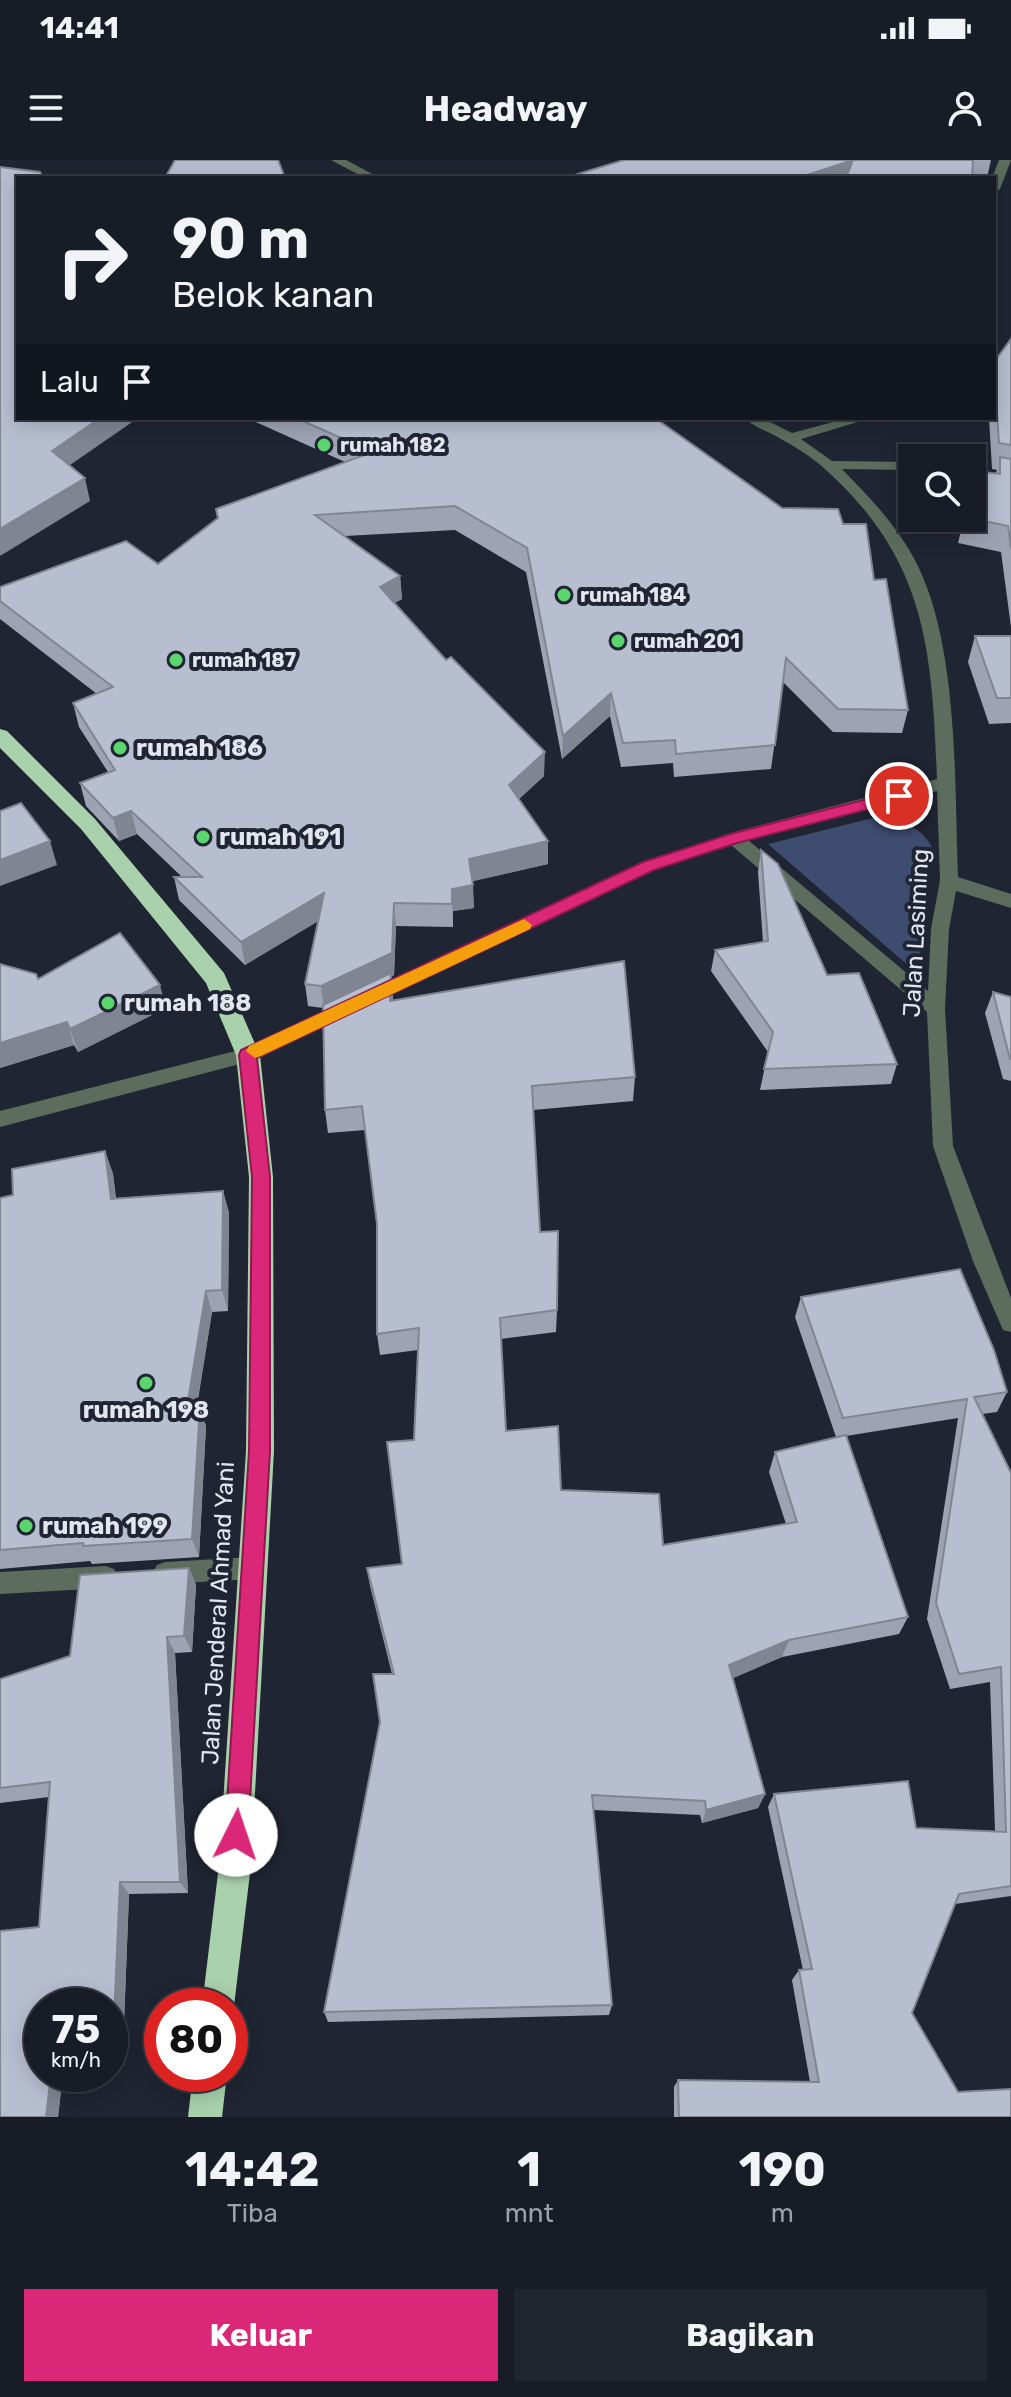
<!DOCTYPE html>
<html lang="id">
<head>
<meta charset="utf-8">
<style>
	:root { --surface:#171c26; --page:#20252e; --text:#f1f3f6; --muted:#9ea1a7; --line:#363a43; --accent:#db2777 }
	body { margin:0; font-family:Rubik,sans-serif; background:var(--page); color:var(--text); height:100vh; display:flex; flex-direction:column; font-size:30px; white-space:nowrap }
	* { box-sizing:border-box; margin:0 }
	p { font-size:26px; color:var(--muted) }
	.icon { flex:none; width:44px; height:44px; fill:none; stroke:currentColor; stroke-width:2; stroke-linecap:round; stroke-linejoin:round }
	.map { position:relative; height:1957px; overflow:hidden }
	.side { display:flex; flex-direction:column; background:var(--surface); flex:1 }
	.side>* { flex:none }
	.banner { position:absolute; left:16px; top:16px; width:980px; height:244px; border-radius:0px; box-shadow:0 4px 20px #0003,0 0 0 2px var(--line); background:#171c26; color:var(--text); overflow:hidden }
	.fabs { position:absolute; left:898px; top:284px; display:grid; gap:16px }
	.fabs a { display:grid; place-items:center; width:88px; height:88px; border-radius:0px; background:var(--surface); box-shadow:0 4px 20px #0003,0 0 0 2px var(--line); font-size:40px }
	.speed { position:absolute; left:24px; top:1828px; display:flex; gap:16px; font-size:40px; font-weight:700; text-align:center }
	.speed>* { display:grid; place-content:center; width:104px; height:104px; border-radius:50%; background:var(--surface); box-shadow:0 4px 20px #0003,0 0 0 2px var(--line); line-height:1 }
	.speed small { font-size:20px; font-weight:400 }
	.speed .limit { border:12px solid #d22; background:#fff; color:#111 }
	.pin { position:absolute; display:grid; place-items:center; width:68px; height:68px; color:#fff; margin:-34px; border:4px solid #fff; border-radius:50%; box-shadow:0 2px 8px #0007 }
	.me { position:absolute; width:88px; margin:-44px; rotate:4deg; stroke-linejoin:round; filter:drop-shadow(0 0 6px #0008) }
	.turn { display:flex; align-items:center; gap:28px; height:168px; padding:0 24px; font-size:36px }
	.turn .icon { width:104px; height:104px; stroke-width:2.5 }
	.turn b { display:block; font-size:56px; line-height:68px }
	.then { display:flex; align-items:center; height:76px; padding:0 24px; background:#0003; gap:16px; font-size:30px }
	.eta { display:flex; justify-content:space-evenly; align-items:center; height:136px; text-align:center }
	.eta b { font-size:48px; font-weight:700; line-height:56px }
	.primary-button { display:flex; gap:16px; margin-top:auto; padding:16px 24px }
	.primary-button a { flex:1; height:92px; border-radius:0px; background:var(--accent); color:#fff; font-size:32px; font-weight:700; line-height:92px; text-align:center }
	.primary-button a+a { background:var(--page); color:var(--text) }
	.status { display:flex; justify-content:space-between; align-items:center; height:56px; padding:0 40px; background:var(--surface); direction:ltr }
	.status svg { height:22px; fill:currentColor }
	header { display:flex; justify-content:space-between; align-items:center; height:104px; padding:0 24px; background:var(--surface); font-size:36px; font-weight:700 }
	.map>svg:first-child { display:block }
</style>
</head>
<body>
<div class="status"><b>14:41</b><svg viewBox="0 0 49 12"><path d="M0 12V9h3v3zM5 12V6h3v6zM10 12V3h3v9zM15 12V0h3v12zM26 1h20v11H26zM47 4h2v5h-2z"/></svg></div>
<header><svg class="icon" aria-label="menu" viewBox="0 0 24 24"><path d="M4 6h16M4 12h16M4 18h16"/></svg>Headway<svg class="icon" aria-label="person" viewBox="0 0 24 24"><circle cx="12" cy="8" r="4"/><path d="M4 21q1-7 8-7t8 7"/></svg></header>
<div class="map">
<svg width="1011" height="1957" viewBox="0 0 1011 1957">
	<rect width="100%" height="100%" fill="#1f2532"/>
	<path fill="#3e4c6f" d="M873 658C898 661 919 663 932 687L918 814 768 684Z"/>
	<g fill="none" stroke-linecap="round" stroke-linejoin="round">
		<g fill="#5c6c5d" fill-rule="evenodd">
			<path d="M331 0H346L380 18H365Z"/>
			<path d="M999 0H1011L1000 29 994 33 992 18Z"/>
			<path d="M744 258H762L792 273 848 258H871L801 279 832 301 912 302V310L842 309C866 334 890 358 908 388 960 471 954 620 958 717L1011 734V748L956 731 949 769 945 849 953 986 1011 1138V1172L1003 1170 973 1101 933 986 927 852 731 685 655 710 255 900 0 967V951L243 889 643 702 734 672 937 619C932 491 927 401 826 310 813 298 796 287 781 279 769 272 754 267 744 258ZM937 631 940 720 931 769 928 831 748 680Z"/>
			<path d="M972 309 1011 315V323L972 317Z"/>
			<path d="M253 1397 261 1400 265 1408 261 1416 253 1419 165 1424 157 1421 153 1413 157 1405 165 1402Z"/>
			<path d="M106 1406 114 1409 118 1417 114 1425 106 1428 0 1434V1412Z"/>
		</g>
		<g fill="#a9d1ab" fill-rule="evenodd">
			<path d="M0 569 7 571 95 659 224 813 260 895 273 1017 274 1291 251 1705 234 1846 230 1857V1846H202L219 1705 246 1291 249 1017 236 895 206 823 81 669 0 588Z"/>
			<path d="M193 1914H227L222 1957H188Z"/>
		</g>
	</g>
	<g fill="#9da3b3">
		<path d="M624 0H991L987 18H571V16Z"/>
		<path d="M1011 179V467L1001 392 958 383 964 358H972L996 313 997 310 992 309 989 258H994V202Z"/>
		<path d="M247 258H655L782 348 843 364 874 420 908 550 902 573 833 572 783 522 771 609 674 617 673 603 621 607 610 556 562 599 526 412 455 370 345 376 400 416 402 439 394 443 544 616 519 639 548 704 472 721 474 748 453 751V767L396 766 394 815 391 817 393 840 635 917 633 941 533 950 540 1072 557 1150 556 1172 501 1179 506 1271 561 1330 663 1385 786 1364 769 1312 775 1292 836 1277 795 1157 801 1137 1007 1232 997 1252 982 1254 1011 1313V1736L955 1744 912 1853 958 1932 1011 1957H674V1927L678 1920 810 1922 792 1820 799 1810H803L768 1647 774 1634 916 1668 995 1671 990 1522 950 1529 927 1459 958 1258 846 1276 908 1457 899 1474 782 1497 733 1518 765 1634 758 1648 702 1663 700 1655 593 1650 612 1845 609 1855 328 1862 324 1852 392 1514 370 1426 367 1408 402 1404 414 1280 418 1190 380 1195 377 1174V1067L365 970 328 973 325 950 323 848 308 846 305 824 318 761 245 805 179 740 174 717H182L137 674 119 681 86 646 80 623 108 612 79 567 73 543 97 534 0 459V427L158 404 345 302Z"/>
		<path d="M975 476H1011V563L989 564 968 502Z"/>
		<path d="M761 690 827 815 897 904 891 924 760 930 768 892 711 811 715 790 763 782 758 712Z"/>
		<path d="M0 804 38 819 166 848 78 892 74 885 0 908Z"/>
		<path d="M993 832 1011 837V921L1003 919 985 853Z"/>
		<path d="M105 991 113 1014 116 1038 223 1031 229 1053 228 1151 212 1152 197 1246 206 1266 199 1397 92 1404 90 1401 0 1409V1038L13 1035Z"/>
		<path d="M189 1408 196 1425 192 1492 175 1493 188 1733 129 1734 123 1889 110 1890V1846H42V1914H63L58 1957H0V1771L39 1767 49 1637 0 1643V1519L70 1496 80 1415Z"/>
	</g>
	<g fill="#808592">
		<path d="M853 0 851 18H798Z"/>
		<path d="M100 258H138L57 314 52 291Z"/>
		<path d="M85 318 90 341 0 396V369Z"/>
		<path d="M400 416 402 439 381 451 380 427Z"/>
		<path d="M611 533 610 556 562 599 563 576Z"/>
		<path d="M545 592 544 616 509 648V625Z"/>
		<path d="M131 651 137 674 119 681 113 658Z"/>
		<path d="M50 681 57 705 0 726V700Z"/>
		<path d="M548 681V704L470 722 469 699Z"/>
		<path d="M473 725 474 748 453 751V767L452 729Z"/>
		<path d="M324 733 327 756 245 805 241 782Z"/>
		<path d="M394 743 396 766 394 815 391 817 393 838 392 866 324 848 321 826Z"/>
		<path d="M160 825 166 848 78 892 70 869Z"/>
		<path d="M67 862 74 885 0 908V883Z"/>
		<path d="M105 991 113 1014 118 1061 111 1039Z"/>
		<path d="M223 1031 229 1053 228 1151 222 1130Z"/>
		<path d="M206 1131 212 1152 193 1267 187 1247Z"/>
		<path d="M200 1246 206 1266 199 1397 192 1379Z"/>
		<path d="M189 1408 196 1425 192 1492 184 1476Z"/>
		<path d="M167 1477 175 1493 188 1733 180 1722Z"/>
		<path d="M789 1480 782 1497 724 1522 729 1505Z"/>
		<path d="M765 1634 758 1648 702 1663 706 1650Z"/>
		<path d="M120 1722 129 1734 123 1889 113 1881Z"/>
		<path d="M51 1914H63L58 1957H46Z"/>
	</g>
	<g fill="#b7bed0" stroke="#808592" stroke-width="2">
		<path d="M175 0H278L285 18H165Z"/>
		<path d="M624 0H853L798 18H577L571 16Z"/>
		<path d="M853 0H973L972 18H846Z"/>
		<path d="M0 7 40 12 43 18H18V258H100L52 291 85 318 0 369Z"/>
		<path d="M1011 179V285L999 283 994 207V202Z"/>
		<path d="M296 258H655L782 348 838 349 843 364H866L874 420 886 419 908 550 838 549 786 498 775 585 676 594 675 580 623 583 611 533 563 576 527 388 455 346 315 355 400 416 380 427 446 500 451 497 545 592 509 625 548 681 469 699 473 725 452 729V744L394 743 392 793 321 826 305 824 324 733 241 782 174 717H202L131 651 113 658 80 623 115 610 73 543 113 527 0 441V427L126 381 158 404 218 358 216 349 373 292Z"/>
		<path d="M1000 297 1011 299V389L1008 366 970 358H972V338L982 312 1000 314Z"/>
		<path d="M975 476H1011V538H997Z"/>
		<path d="M21 643 50 681 0 700V651Z"/>
		<path d="M761 690 778 704 827 815 859 813 897 904 764 909 773 872 715 790 768 781Z"/>
		<path d="M120 773 160 825 70 869 67 862 0 883V804L36 814 38 819Z"/>
		<path d="M624 801 635 917 532 926 540 1072 558 1071 557 1150 500 1158 506 1271 558 1266 561 1330 659 1334 663 1385 797 1362 775 1292 846 1275 908 1457 789 1480 729 1505 765 1634 706 1650 705 1641 592 1635 612 1845 324 1852 380 1562 373 1514H394L367 1408 402 1404 387 1282 414 1280 419 1168 377 1174V1064L362 946 325 950 323 845 391 813 390 841Z"/>
		<path d="M993 832 1011 837V899H1010Z"/>
		<path d="M105 991 111 1039 223 1031 222 1130 206 1131 187 1247 200 1246 192 1379 83 1386V1383L0 1390V1038L13 1035 12 1009Z"/>
		<path d="M960 1109 994 1190 1007 1232 974 1237 1011 1313V1726L959 1734 912 1853 958 1932 1011 1929V1957H679L678 1920 819 1922 799 1810 812 1809 774 1634 908 1621 916 1668 1006 1672 1001 1507 959 1514 936 1443 967 1239 843 1258 801 1137Z"/>
		<path d="M189 1408 184 1476 167 1477 180 1722H120L113 1881H110V1846H42V1914H51L46 1957H0V1771L39 1767 50 1622 0 1628V1519L70 1496 80 1415Z"/>
	</g>
	<path fill="#db2777" stroke="#8e194d" stroke-width="2" d="M899 631 904 632V640L737 683 654 710 257 898 270 1017V1291L248 1675 245 1684 236 1687 228 1684 225 1675 249 1291 252 1017 239 895 241 890 643 702 734 673Z"/>
	<path fill="#f59e0b" d="M524 759 532 765 530 769 261 896 255 898 246 891 249 886Z"/>
	<g fill="#5bd56e" stroke="#1f2532" stroke-width="3">
		<circle cx="324" cy="285" r="8"/>
		<circle cx="564" cy="435" r="8"/>
		<circle cx="618" cy="481" r="8"/>
		<circle cx="176" cy="500" r="8"/>
		<circle cx="120" cy="588" r="8"/>
		<circle cx="203" cy="677" r="8"/>
		<circle cx="108" cy="843" r="8"/>
		<circle cx="146" cy="1223" r="8"/>
		<circle cx="26" cy="1366" r="8"/>
	</g>
	<g text-anchor="middle" stroke-width="8" stroke-linejoin="round" paint-order="stroke">
		<g font-size="20" font-weight="bold" fill="#e3e6ef" stroke="#1f2532" text-anchor="start">
			<text x="340" y="292">rumah 182</text>
			<text x="580" y="442">rumah 184</text>
			<text x="634" y="488">rumah 201</text>
			<text x="192" y="507">rumah 187</text>
		</g>
		<g font-size="24" font-weight="bold" fill="#e3e6ef" stroke="#1f2532" text-anchor="start">
			<text x="136" y="596">rumah 186</text>
			<text x="219" y="685">rumah 191</text>
			<text x="124" y="851">rumah 188</text>
			<text x="146" y="1258" text-anchor="middle">rumah 198</text>
			<text x="42" y="1374">rumah 199</text>
		</g>
		<g font-size="24" fill="#e3e6ef" stroke="#1f2532">
			<text transform="translate(916 773) rotate(-87)" y="8">Jalan Lasiming</text>
			<text transform="translate(218 1453) rotate(-87)" y="8">Jalan Jenderal Ahmad Yani</text>
		</g>
	</g>
</svg>
<div class="fabs">
<a><svg class="icon" aria-label="search" viewBox="0 0 24 24"><circle cx="10" cy="10" r="6"/><path d="M15 15l6 6"/></svg></a>
</div>
<div class="speed"><div>75<small>km/h</small></div><div class="limit">80</div></div>
<div class="pin" style="left:899px;top:636px;background:#d93025"><svg class="icon" aria-label="arrive" viewBox="0 0 24 24"><path d="M6 21V4h12l-3 4 3 4H6"/></svg></div>
<svg class="me" style="left:236px;top:1675px" viewBox="-20 -20 40 40"><circle r="19" fill="#fff"/><path d="M0-13L10 11 0 6-10 11z" fill="#db2777"/></svg>
<div class="banner">
<div class="turn"><svg class="icon" aria-label="right" viewBox="0 0 24 24"><path d="M7 20v-9h11M14 6l5 5-5 5"/></svg><div><b>90 m</b>Belok kanan</div></div>
<div class="then">Lalu<svg class="icon" aria-label="arrive" viewBox="0 0 24 24"><path d="M6 21V4h12l-3 4 3 4H6"/></svg></div>
</div>
</div>
<section class="side">
<div class="eta">
<div><b>14:42</b><p>Tiba</p></div>
<div><b>1</b><p>mnt</p></div>
<div><b>190</b><p>m</p></div>
</div>
<div class="primary-button"><a>Keluar</a><a>Bagikan</a></div>
</section>
</body>
</html>
